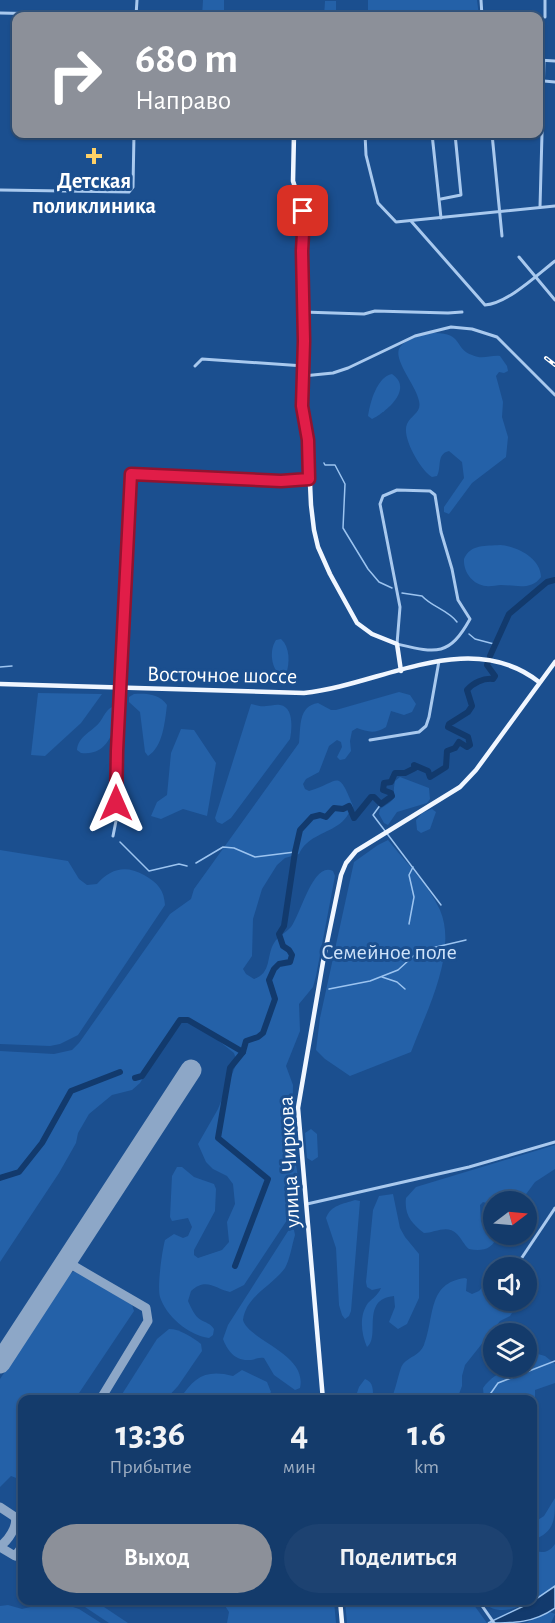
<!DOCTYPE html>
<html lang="ru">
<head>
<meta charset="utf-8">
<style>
	:root { --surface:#143b6b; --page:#1d4271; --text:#f1f3f6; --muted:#9dadc1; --line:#33557e; --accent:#8c9099 }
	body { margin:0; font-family:"Alegreya Sans",sans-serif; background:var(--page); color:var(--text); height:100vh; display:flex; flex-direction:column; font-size:22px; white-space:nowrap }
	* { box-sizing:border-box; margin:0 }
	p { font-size:20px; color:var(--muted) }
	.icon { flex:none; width:33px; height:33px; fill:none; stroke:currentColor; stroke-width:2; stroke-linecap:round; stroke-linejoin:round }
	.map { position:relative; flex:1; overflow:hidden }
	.panel { position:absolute; left:18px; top:1395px; width:519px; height:210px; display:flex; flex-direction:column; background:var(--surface); border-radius:12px; box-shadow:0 2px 4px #0004,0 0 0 2px var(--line) }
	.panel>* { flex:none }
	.banner { position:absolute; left:12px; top:12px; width:531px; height:126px; border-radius:12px; box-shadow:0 2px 4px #0004,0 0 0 2px var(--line); background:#8c9099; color:#fff; overflow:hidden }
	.needle { width:39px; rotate:74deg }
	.tools { position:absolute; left:483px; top:1191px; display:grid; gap:12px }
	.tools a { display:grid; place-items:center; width:54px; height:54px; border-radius:50%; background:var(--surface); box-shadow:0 2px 4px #0004,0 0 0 2px var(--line); font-size:30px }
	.pin { position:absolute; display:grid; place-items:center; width:51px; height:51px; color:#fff; margin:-26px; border-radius:12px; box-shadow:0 3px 9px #0006 }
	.me { position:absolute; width:66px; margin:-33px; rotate:0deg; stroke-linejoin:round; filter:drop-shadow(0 0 4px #0008) }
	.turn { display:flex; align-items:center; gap:21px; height:126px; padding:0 24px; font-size:27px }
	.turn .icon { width:78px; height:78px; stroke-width:2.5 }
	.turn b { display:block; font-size:42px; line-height:51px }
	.eta { display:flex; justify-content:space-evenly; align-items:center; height:102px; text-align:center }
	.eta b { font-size:36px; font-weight:700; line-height:42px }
	.action { display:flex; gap:12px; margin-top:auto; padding:12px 24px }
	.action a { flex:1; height:69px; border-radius:36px; background:var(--accent); color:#fff; font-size:24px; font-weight:700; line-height:69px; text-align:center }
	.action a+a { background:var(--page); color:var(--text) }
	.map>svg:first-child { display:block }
</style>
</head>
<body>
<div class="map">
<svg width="555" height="1623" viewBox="0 0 555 1623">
	<rect width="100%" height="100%" fill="#1b4f8f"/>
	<g fill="#2461a8">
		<path d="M203 0H224V16H202Z"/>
		<path d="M368 0H477L479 16H368Z"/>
		<path d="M325 1H336V16H324Z"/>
		<path d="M432 333C464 332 453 348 472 355 482 360 490 355 500 356L507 366 508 371 504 373 499 372 496 376 503 402 502 417 508 437 506 457 472 483 449 514 444 512V507L464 478 462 462 449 451C436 454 442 467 437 476L432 477C421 471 401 437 407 424 411 415 422 413 419 401 417 387 394 361 399 349 404 339 422 335 432 333Z"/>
		<path d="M392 374C414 389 386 412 372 419L368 416C370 402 377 377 392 374Z"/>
		<path d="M500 545C516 546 541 558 541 577 531 591 515 585 501 585 496 585 491 587 486 586 473 585 463 572 464 559 470 544 486 546 500 545Z"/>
		<path d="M281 639C290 647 290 663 286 674L281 676C271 669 269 650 276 640Z"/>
		<path d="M399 692 410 695 416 704 412 712 404 715 391 711 386 727C375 734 368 732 357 728L352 731 350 741 351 751 345 759 340 760 337 757 342 747 341 742 337 740 329 746 319 772 306 779 303 784 305 789 309 791C340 782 337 767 353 806 350 812 344 822 338 825 323 835 307 837 299 854L285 858 277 865 262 889 253 919 252 956 243 969 246 974 254 979C272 973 266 956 274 943 278 936 286 933 291 927 301 914 313 861 333 871L335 876 316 976 313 987 299 1004 300 1031 286 1066 293 1085 292 1140 298 1177 297 1205 244 1285 230 1292C215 1289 207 1277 191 1291L188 1301C191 1307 194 1316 201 1320 206 1323 210 1323 214 1329L213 1335 209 1338C188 1335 166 1316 160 1297 157 1287 162 1251 165 1240L174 1234 183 1238 188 1236 192 1227 188 1218 172 1221 170 1217 172 1176 177 1167H182L194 1177 214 1184 216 1189 215 1211 194 1250V1255L198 1258 222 1250 229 1242 227 1222 235 1204 233 1184 227 1176 213 1169 206 1162 198 1144 218 1109 237 1062 234 1053 204 1029 186 1021 176 1024 140 1083 132 1090 112 1095 89 1114 78 1133 76 1143 59 1173 0 1262V1051L54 1054 72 1050 79 1043 170 914 191 899 194 889 299 743C301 727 298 706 318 703L331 710H336Z"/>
		<path d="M38 693 102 694 81 723 45 756 31 755Z"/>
		<path d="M134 694C146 693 160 694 167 705 165 721 163 747 148 756L145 752 140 712 129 702V697Z"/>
		<path d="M251 704C256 705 261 707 266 706 270 706 276 704 280 705 294 707 292 729 290 739L231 818 222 824 217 822 215 818Z"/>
		<path d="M112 707 119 715C112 734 107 756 81 753L77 750C78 737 91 732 99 723 104 717 105 711 112 707Z"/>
		<path d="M181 729 194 730 216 763 207 816 183 809 161 819 151 816 157 802 167 795 171 753Z"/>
		<path d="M400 777 429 788 430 799 427 803 397 812 388 825 384 823 379 814 380 809C401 796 391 800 395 781Z"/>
		<path d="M432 809 436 812 430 829 421 833 417 830 416 820 422 813Z"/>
		<path d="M388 840C404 860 430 887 440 910 458 952 426 1012 411 1052L350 1076 325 1059 316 1050 320 1018 354 862 378 845Z"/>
		<path d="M0 850 68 861 79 879 87 885 97 884C111 868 126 865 144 875 158 883 164 890 165 905L78 1035 60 1044 50 1046 0 1044Z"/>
		<path d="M311 1129 317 1134 318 1157 312 1161 307 1158 305 1133Z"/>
		<path d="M555 1145V1169L535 1182 521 1201 494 1202 493 1205 483 1202 480 1205 481 1222 493 1230 494 1234 497 1235C494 1249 482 1252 469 1249 464 1245 462 1239 457 1234 447 1224 435 1233 424 1233 412 1224 404 1215 406 1198L416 1187Z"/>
		<path d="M393 1194 400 1228 405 1237 419 1254V1298L407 1324 398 1329 389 1322 395 1307 394 1296C360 1299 381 1337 367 1347 361 1334 359 1315 368 1303 373 1298 378 1295 381 1288L372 1290 367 1287 366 1282 373 1210 379 1196Z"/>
		<path d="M355 1200 360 1201 351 1311 349 1316 345 1319 342 1315 339 1305 336 1248 326 1218C331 1205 343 1204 355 1200Z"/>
		<path d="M290 1228 294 1230 295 1235C292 1245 290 1259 285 1268 272 1286 246 1296 243 1320 248 1340 308 1354 300 1388L295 1390 274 1375 264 1358C257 1357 255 1360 249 1360 235 1361 227 1350 223 1339L228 1325Z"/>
		<path d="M74 1271 80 1273 132 1305 134 1311 75 1399 22 1400V1477L19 1479 11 1476 0 1487V1379L68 1276Z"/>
		<path d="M465 1278 467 1279 466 1291 472 1294 479 1291 487 1282 493 1285 494 1300 512 1301 514 1310 510 1316 500 1321 465 1365 462 1376V1386L457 1399H391C396 1391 399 1369 403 1364 410 1356 419 1356 424 1345 435 1317 427 1283 465 1278Z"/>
		<path d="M169 1329C180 1329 192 1337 201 1344L202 1351 178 1386 166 1399H119L157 1339Z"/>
		<path d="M527 1351 545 1356 555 1364V1383L535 1390V1399L533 1402 532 1400 484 1399 483 1388C493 1374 510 1366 526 1366L529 1357 527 1355Z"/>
		<path d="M242 1370 267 1382 271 1392 268 1396 259 1400 180 1399C194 1377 206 1369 233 1376Z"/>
		<path d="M365 1379C374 1382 373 1391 373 1399H355L359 1387Z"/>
		<path d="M555 1498C555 1519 555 1532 533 1540V1523L544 1516Z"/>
		<path d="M555 1544V1586C534 1600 502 1623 482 1601L532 1600 533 1552C543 1551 547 1555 555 1544Z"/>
		<path d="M55 1601 79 1609 101 1623H0V1606L8 1605 22 1609Z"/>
		<path d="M76 1601H95L128 1623H109Z"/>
		<path d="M222 1601H334L336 1623H227L229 1612Z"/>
		<path d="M345 1601H471L487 1623H347Z"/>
		<path d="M550 1612 555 1614 551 1623H526Z"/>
	</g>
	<path fill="#123a6d" stroke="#9cc4f0" stroke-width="1.5" d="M555 1586V1608C533 1623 515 1623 488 1623L530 1603Z"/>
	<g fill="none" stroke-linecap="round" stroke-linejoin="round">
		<g stroke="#9cc4f0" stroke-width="1.5">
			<path d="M324 463 325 465H335L345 484 343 528 368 569 379 582 392 588"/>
			<path d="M402 593 422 596C432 607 448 610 457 622"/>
			<path d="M469 634 475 639 494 644"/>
			<path d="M0 667 12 666"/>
			<path d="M381 804 373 815 441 905"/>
			<path d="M120 842 149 871 179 864 187 866"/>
			<path d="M196 863 223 847 234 848 255 857 295 852"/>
			<path d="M409 924 414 897 409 875 413 867"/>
			<path d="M382 977 397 982 405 989"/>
			<path d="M329 989 370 981 398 970 419 951 466 940"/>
			<path d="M486 1400 498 1383 555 1361"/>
		</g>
		<g stroke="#123a6d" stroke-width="6">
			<path d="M490 656 509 614 547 582 555 580"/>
			<path d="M135 1078 142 1076 180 1020H188L243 1052"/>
			<path d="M0 1178 19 1172 42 1143 71 1091 120 1072"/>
			<path d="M235 1266 268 1179 218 1138 230 1068 243 1052 246 1041 258 1037 263 1033 275 999 269 980 274 969 279 964 290 962 292 955 289 950 283 946 279 934 284 926 295 852 300 830 312 817 320 815 326 817 334 808 343 809 349 806 354 818 371 797H374L381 804 392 796 391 793 383 790 384 783 391 782 395 773H405L415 768 414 765 428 771 430 777 446 767 447 751 455 748 459 742 467 747 470 745 468 737 448 727 449 724 468 712 472 706 467 690C473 683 483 678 493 679L495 676 487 665 488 662"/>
		</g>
		<g stroke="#8da7c7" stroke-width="9">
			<path d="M67 1262 146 1308 148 1321 100 1400"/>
			<path d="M0 1507 18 1519"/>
			<path d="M0 1546C8 1541 18 1526 15 1517"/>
			<path d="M0 1547 15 1556 22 1547"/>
		</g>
		<path stroke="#8da7c7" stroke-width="21" d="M0 1363 191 1070"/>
		<g stroke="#a9c9ee" stroke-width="3">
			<path d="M481 0 482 16"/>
			<path d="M0 13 136 16"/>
			<path d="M136 16 137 0"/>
			<path d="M545 17V0"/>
			<path d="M538 60 555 61"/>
			<path d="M544 81 555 82"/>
			<path d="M365 134 366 155 378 203 396 222 555 206"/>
			<path d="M432 134 441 218"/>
			<path d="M492 134 502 236"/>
			<path d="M0 190 129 192 133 187 134 134"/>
			<path d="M441 199 461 195 455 134"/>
			<path d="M540 207 544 60"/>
			<path d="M411 221 485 305C508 303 537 275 555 261"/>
			<path d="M519 257 555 300"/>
			<path d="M303 312 364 314 375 311 448 313 462 312"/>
			<path d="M195 366 202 359 304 366"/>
			<path d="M303 376 333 373 348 368 415 336 451 327 472 329 497 337 555 395"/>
			<path d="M397 490 430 491 435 495 441 532 452 569 458 600 470 619C449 657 436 653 397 644L400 607 380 504 383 496Z"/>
			<path d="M370 740 419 732 426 726 429 717 439 661"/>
			<path d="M113 836 117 816V751L131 474 281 481 309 479"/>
			<path d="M307 1204 469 1167 555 1142"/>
			<path d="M515 1268 555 1208"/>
			<path d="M518 1300 519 1303"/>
			<path d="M478 1600 494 1623"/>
		</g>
		<g stroke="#f0f6ff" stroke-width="4.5">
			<path d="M294 134 293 181 304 215 302 251 304 341 302 406 308 440 311 505 314 530 318 547 330 574 357 623 372 634 397 644 401 671"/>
			<path d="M0 684 304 693C381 685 469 627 539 682"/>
			<path d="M323 1400 298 1108 323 962 341 875 346 863 356 851 460 787 476 770 555 662"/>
			<path d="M340 1600 342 1623"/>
		</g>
		<defs>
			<path id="rail" d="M546 358 555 365"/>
		</defs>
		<use href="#rail" stroke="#fff" stroke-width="4"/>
		<use href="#rail" stroke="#1b4f8f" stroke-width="1.5" stroke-dasharray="4.5" stroke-linecap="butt"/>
	</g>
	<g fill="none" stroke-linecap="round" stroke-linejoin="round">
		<defs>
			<path id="route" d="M116 803 117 751 131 474 281 481 309 479 308 440 302 406 304 341 302 251 304 215 303 211"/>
		</defs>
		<use href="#route" stroke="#92132f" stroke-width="15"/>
		<use href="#route" stroke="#e11d48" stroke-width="10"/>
	</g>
	<path fill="#ffd166" stroke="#1b4f8f" stroke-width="2" d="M91 147h6v6h6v6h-6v6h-6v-6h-6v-6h6z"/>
	<g text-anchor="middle" stroke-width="6" stroke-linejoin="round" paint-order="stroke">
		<g font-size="22" font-weight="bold" fill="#fff" stroke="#1b4f8f">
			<text x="94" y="188">Детская<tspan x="94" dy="25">поликлиника</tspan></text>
		</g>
		<g font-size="22" fill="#fff" stroke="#1b4f8f">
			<text transform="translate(222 674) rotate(1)" y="8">Восточное шоссе</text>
			<text transform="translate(288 1162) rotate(-93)" y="8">улица Чиркова</text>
		</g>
		<g font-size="22" fill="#cfe3fa" stroke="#1b4f8f">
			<text x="389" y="959">Семейное поле</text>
		</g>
	</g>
</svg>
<div class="tools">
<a><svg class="needle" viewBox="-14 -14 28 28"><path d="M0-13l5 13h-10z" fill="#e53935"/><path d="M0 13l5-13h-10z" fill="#9dadc1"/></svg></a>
<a><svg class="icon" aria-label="sound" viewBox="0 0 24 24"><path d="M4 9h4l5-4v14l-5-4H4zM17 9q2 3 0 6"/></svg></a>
<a><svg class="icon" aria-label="layers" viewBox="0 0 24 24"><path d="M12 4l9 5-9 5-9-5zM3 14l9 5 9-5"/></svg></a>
</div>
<div class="pin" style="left:303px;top:211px;background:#d93025"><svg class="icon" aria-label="arrive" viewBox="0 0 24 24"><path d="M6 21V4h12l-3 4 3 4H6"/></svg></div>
<svg class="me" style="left:116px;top:803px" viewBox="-20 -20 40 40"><path d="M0-17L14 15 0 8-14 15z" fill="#e11d48" stroke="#fff" stroke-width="4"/></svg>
<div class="banner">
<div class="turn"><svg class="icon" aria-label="right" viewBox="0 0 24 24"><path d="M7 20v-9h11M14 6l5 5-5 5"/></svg><div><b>680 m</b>Направо</div></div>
</div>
<section class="panel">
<div class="eta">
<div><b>13:36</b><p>Прибытие</p></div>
<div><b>4</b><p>мин</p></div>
<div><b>1.6</b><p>km</p></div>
</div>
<div class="action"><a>Выход</a><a>Поделиться</a></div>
</section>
</div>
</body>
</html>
